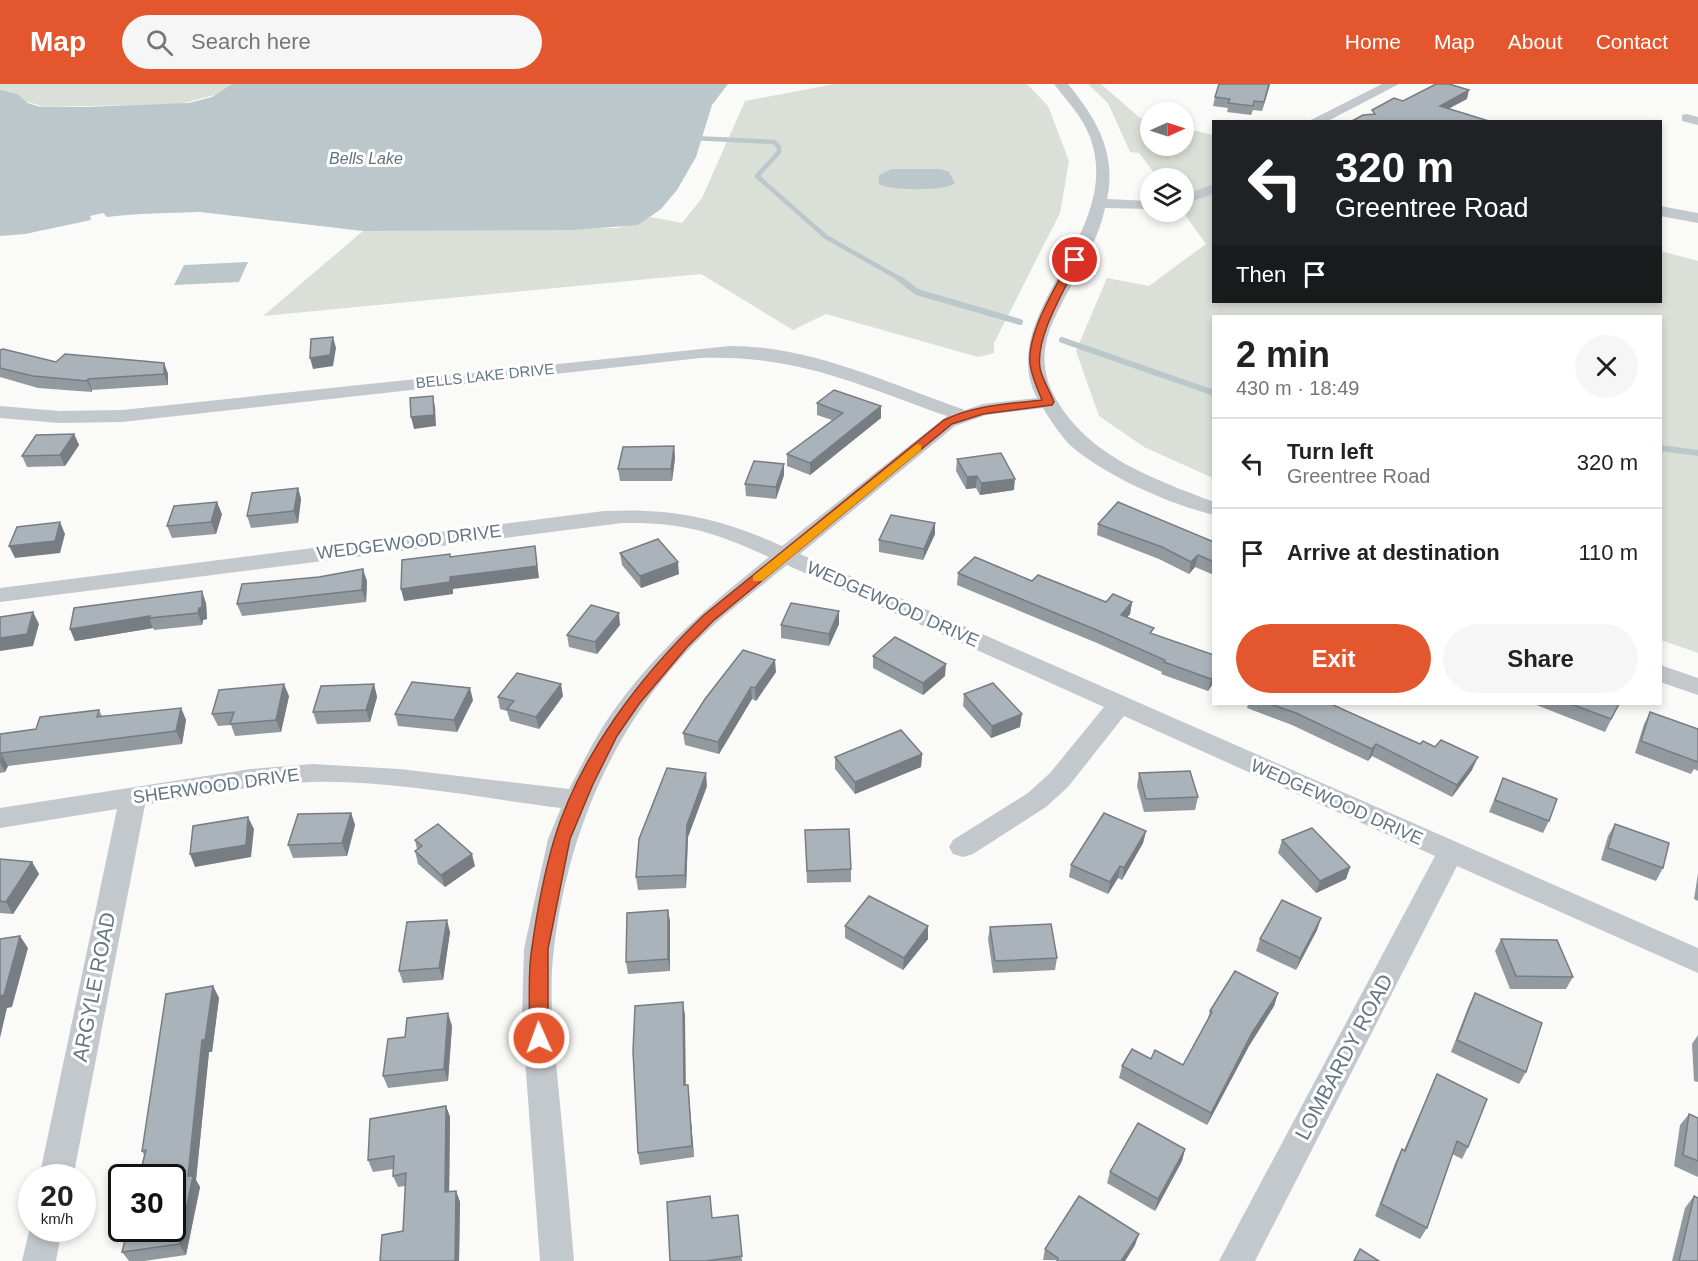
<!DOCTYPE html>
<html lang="en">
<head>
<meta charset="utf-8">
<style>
	:root { --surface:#fff; --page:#f6f6f6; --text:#222; --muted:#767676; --line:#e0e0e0; --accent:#e4572e }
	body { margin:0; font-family:Arial,sans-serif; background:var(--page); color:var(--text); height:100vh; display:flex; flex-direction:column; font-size:22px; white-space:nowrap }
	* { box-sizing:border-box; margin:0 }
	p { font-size:20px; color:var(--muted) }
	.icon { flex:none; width:33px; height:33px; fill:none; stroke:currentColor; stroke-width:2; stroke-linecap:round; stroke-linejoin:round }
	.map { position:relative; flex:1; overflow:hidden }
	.panel { position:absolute; left:1212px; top:231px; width:450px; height:390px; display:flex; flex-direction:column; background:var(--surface); border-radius:0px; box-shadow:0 3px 9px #0003 }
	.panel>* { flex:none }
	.banner { position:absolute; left:1212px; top:36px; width:450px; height:183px; border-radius:0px; box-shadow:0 3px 9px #0003; background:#202124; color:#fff; overflow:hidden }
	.needle { width:39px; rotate:87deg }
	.controls { position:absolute; left:1140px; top:18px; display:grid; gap:12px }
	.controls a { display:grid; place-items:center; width:54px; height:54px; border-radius:50%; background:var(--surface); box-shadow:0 3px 9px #0003; font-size:30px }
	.speed { position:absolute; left:18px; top:1080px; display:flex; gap:12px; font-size:30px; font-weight:700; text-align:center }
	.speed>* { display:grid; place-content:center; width:78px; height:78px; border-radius:50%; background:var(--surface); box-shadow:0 3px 9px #0003; line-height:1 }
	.speed small { font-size:15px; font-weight:400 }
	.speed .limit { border:3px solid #111; border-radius:9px; background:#fff; color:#111 }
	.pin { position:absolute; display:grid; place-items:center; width:51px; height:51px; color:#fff; margin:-26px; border:3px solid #fff; border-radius:50%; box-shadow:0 2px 6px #0007 }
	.me { position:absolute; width:66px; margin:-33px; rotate:358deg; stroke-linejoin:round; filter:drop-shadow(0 0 4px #0008) }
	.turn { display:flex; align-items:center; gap:21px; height:126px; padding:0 24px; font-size:27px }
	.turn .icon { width:78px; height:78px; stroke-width:2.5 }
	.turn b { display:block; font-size:42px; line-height:51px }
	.then { display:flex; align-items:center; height:57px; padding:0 24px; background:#0003; gap:12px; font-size:22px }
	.round { display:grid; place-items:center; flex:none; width:63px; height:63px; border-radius:32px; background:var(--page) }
	.head { display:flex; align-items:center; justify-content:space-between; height:102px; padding:0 24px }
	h1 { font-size:36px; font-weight:700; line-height:45px }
	.cta { display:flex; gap:12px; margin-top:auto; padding:12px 24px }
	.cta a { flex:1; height:69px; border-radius:36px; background:var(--accent); color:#fff; font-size:24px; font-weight:700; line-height:69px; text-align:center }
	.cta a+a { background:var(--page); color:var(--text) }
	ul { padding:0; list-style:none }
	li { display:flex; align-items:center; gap:18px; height:90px; padding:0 24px; border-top:2px solid var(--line) }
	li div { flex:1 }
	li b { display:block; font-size:22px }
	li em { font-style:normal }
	header { display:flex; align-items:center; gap:36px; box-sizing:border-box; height:84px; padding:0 30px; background:var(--accent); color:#fff }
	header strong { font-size:28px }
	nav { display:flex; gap:33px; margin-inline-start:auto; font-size:21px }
	.search { width:420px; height:54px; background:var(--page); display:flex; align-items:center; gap:15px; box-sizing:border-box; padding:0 21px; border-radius:33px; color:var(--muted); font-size:22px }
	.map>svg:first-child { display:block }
</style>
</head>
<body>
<header>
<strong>Map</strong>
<div class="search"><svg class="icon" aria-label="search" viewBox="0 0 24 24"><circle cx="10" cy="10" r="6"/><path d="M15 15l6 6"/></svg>Search here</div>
<nav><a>Home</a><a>Map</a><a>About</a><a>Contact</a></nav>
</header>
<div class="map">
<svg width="1698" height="1177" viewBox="0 0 1698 1177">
	<rect width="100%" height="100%" fill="#fafaf8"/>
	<g fill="#dadfd7">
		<path d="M0 0H232L218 10 181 20 43 23 0 8Z"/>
		<path d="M835 0H1027L1048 22 1069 77 1060 129 994 259V269L978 273 826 230 793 246 701 190 263 232 363 147 618 144 651 133 682 139 702 114 745 17Z"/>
		<path d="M1088 0H1101L1140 34 1150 36V62H1184V44L1213 51 1214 218H1660L1661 167 1698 177V569L1661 556 1660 232H1214L1213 394 1144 363 1099 332 1076 267 1107 194 1149 202 1206 160 1183 128 1184 94H1158L1139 69 1130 68 1108 19Z"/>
	</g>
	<g fill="#bbc7cb">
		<path d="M232 0H728L712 21 696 73 677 106 661 125 638 141 573 146 363 147 200 128C170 129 138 129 107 133L103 129 90 132 91 136 25 150 0 152V6L17 10 28 19 40 23H84L189 19 212 13Z"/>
		<path d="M892 85H940L949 88 955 99C948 107 890 107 879 100V91Z"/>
		<path d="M248 178 239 198 174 201 184 181Z"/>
	</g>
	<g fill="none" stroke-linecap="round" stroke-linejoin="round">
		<path stroke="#bbc7cb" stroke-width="4.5" d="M693 54 774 58 779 63V68L757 92 826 153 902 196"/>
		<g stroke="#bbc7cb" stroke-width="6">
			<path d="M900 195 917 208 1020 238"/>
			<path d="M1062 256 1214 309"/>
			<path d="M1660 364 1698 369"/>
		</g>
		<g fill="#c3c8cc" fill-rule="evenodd">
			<path d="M1054 0H1068C1096 34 1117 69 1107 115L1150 117V125L1105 124C1096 167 1066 204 1050 245 1041 270 1043 292 1056 315 1089 373 1154 395 1214 418V431C1169 420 1106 392 1071 362 1060 351 1051 337 1043 324L986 331 955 342 800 470 1698 864V889L1457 782 1255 1177H1219L1435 772 1124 632 1068 703 1046 723 973 770 963 773 953 770 949 763 953 756 1028 709 1050 689 1104 623 787 481C764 500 740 518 717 538 622 623 569 739 554 864 548 909 554 956 558 1000 564 1059 569 1118 574 1177H540L522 934 524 865 548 755 561 724C481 714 391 696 312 698 256 700 200 712 145 721L73 1094H39L117 725 0 744V724L251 685 313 680 399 685 569 705C580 685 590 663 602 644 646 575 707 523 769 473 714 448 684 438 622 439L0 518V504L604 427C674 424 719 434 782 462L947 332C859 301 796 270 700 274L122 338 59 339 0 334V322L59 327 122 326 730 262C812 262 889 300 965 326L983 320 1037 314C993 229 1126 150 1090 53 1082 32 1067 17 1054 0Z"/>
			<path d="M1382 0H1399L1326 38H1307Z"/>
			<path d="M1687 30 1698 33V41L1682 37V31Z"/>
			<path d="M1214 100V110L1184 120V111Z"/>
			<path d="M1660 122 1698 129V139L1660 132Z"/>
			<path d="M1660 581 1698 594V611L1660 598Z"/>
			<path d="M32 1135V1144H62L56 1177H22Z"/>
		</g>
	</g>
	<g fill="#929a9f">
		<path d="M1270 0 1262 27 1253 26 1251 31 1227 28 1228 24 1213 22 1215 13Z"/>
		<path d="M0 266 56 278 164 279 168 290V301L92 306V308L38 304 0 293Z"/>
		<path d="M817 319 881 322V334L810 391 787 382V370L832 336 817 331Z"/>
		<path d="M74 350 79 361 65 382 27 383 22 372Z"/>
		<path d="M674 362 675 374 672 397H620L618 385Z"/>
		<path d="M957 375 1014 406 980 411 976 404 966 405 956 387Z"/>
		<path d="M784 391 776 415 746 412 745 400Z"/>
		<path d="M298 404 301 415 298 439 251 444 247 432Z"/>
		<path d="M222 430 216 450 172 454 167 442Z"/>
		<path d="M1098 440 1214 458V491L1195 483 1189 490 1159 475 1097 451Z"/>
		<path d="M935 450 923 476 879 468V456Z"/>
		<path d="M620 469 679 490 641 504 622 481Z"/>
		<path d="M958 489 1032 497 1106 518H1132L1130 530 1127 533 1153 550 1214 571V598L1208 607 1161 590 1162 588 1097 559 957 501Z"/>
		<path d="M367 497 366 518 242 532 237 520Z"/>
		<path d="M206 519 207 535 203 536 202 541 154 546 153 544 75 557 70 545Z"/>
		<path d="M839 527V540L829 562 781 554V541Z"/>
		<path d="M620 541 597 570 569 563 567 551Z"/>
		<path d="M873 572 945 592 923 611 873 584Z"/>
		<path d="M776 588 756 617 752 615 719 670 685 661 683 649 705 615Z"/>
		<path d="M374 600 377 613 370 638 317 640 313 628Z"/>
		<path d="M964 610 1020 643 991 654 963 622Z"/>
		<path d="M289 612 281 648 235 652 231 641 218 642 212 630Z"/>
		<path d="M563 612 539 645 510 637 507 627 500 625 498 613Z"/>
		<path d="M473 616 457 648 398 642 395 630Z"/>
		<path d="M1248 620H1331L1472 686 1452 713 1372 672 1368 677 1292 641 1247 624Z"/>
		<path d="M1534 620H1619L1605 648Z"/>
		<path d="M181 624 186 636 182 660 8 682 5 688 0 689V650L36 645 99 626 102 632Z"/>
		<path d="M1650 628 1698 645V687L1694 685 1691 690 1635 669 1644 640Z"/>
		<path d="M922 670 921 683 855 710 835 685V673Z"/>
		<path d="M1139 689 1198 713 1195 726 1144 728 1137 702Z"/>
		<path d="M1503 694 1549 737 1543 749 1489 728Z"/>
		<path d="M707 702 688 753 686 804 638 806 636 793Z"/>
		<path d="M351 729 355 741 347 772 293 774 288 761Z"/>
		<path d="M1615 740 1663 784 1656 797 1601 776 1608 752Z"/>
		<path d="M805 746 851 785V798L807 799Z"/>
		<path d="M1146 747 1143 759 1122 796 1118 794 1108 810 1069 793 1071 781Z"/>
		<path d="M415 756 475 782 445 803 418 780 415 767 417 765Z"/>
		<path d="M1282 756 1350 783 1346 795 1316 809 1278 769Z"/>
		<path d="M0 775 32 778 39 790 13 830 0 829Z"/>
		<path d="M1698 789V817L1694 815Z"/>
		<path d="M668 826 670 838V887L628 890 626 878Z"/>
		<path d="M1321 834 1317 846 1296 886 1256 867 1260 855Z"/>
		<path d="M845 842H928V855L903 886 845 854Z"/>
		<path d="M990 843 1057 874 1055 886 993 889 988 855Z"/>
		<path d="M450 848 443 896 403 899 399 887Z"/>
		<path d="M1501 855 1573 893 1566 905H1510L1495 867Z"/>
		<path d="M213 902 219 914 212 968H209L196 1096 200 1103 186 1171 144 1177H129L122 1168 144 1071 142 1067Z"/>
		<path d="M1278 909 1274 922 1249 962 1207 1041 1119 994 1122 982 1151 975 1183 981 1207 938 1210 927Z"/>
		<path d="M1475 909 1526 988 1519 1000 1451 968 1469 921Z"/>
		<path d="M685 931V1001L689 1013 694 1073 640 1081 638 1069Z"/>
		<path d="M452 942 448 997 388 1004 383 992 405 953Z"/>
		<path d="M1698 951V998L1694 997 1692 960Z"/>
		<path d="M1437 990 1468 1063 1462 1075 1452 1070 1427 1144 1420 1155 1375 1132 1396 1077 1402 1065 1404 1066Z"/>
		<path d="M446 1022 450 1033 449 1108 456 1107 460 1118 459 1177H380L403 1147 405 1102 398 1103 393 1092V1085L373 1088 368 1076Z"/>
		<path d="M1689 1030 1698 1034V1093L1674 1082 1680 1041Z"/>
		<path d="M1185 1065 1182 1077 1155 1127 1107 1099 1110 1088Z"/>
		<path d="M1694 1112 1698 1177H1672L1685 1124Z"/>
		<path d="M738 1131 742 1177H670Z"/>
		<path d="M1135 1161 1125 1177 1043 1176 1045 1165Z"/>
	</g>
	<g fill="#777d82">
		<path d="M1269 0H1270L1262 27 1264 18Z"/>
		<path d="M1469 6 1467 15 1437 31 1440 22Z"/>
		<path d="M333 253 336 264 333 282 313 285 310 274Z"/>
		<path d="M164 279 168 290V301L164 290Z"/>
		<path d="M88 295 92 306V308L87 297Z"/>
		<path d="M433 312 435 323 436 342 414 345 411 333Z"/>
		<path d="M881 322V334L810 391V379Z"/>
		<path d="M74 350 79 361 65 382 60 371Z"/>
		<path d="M674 362 675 374 672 397 671 385Z"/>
		<path d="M784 380V391L776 415V403Z"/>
		<path d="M977 392 976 404 966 405 967 393Z"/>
		<path d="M1015 395 1014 406 980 411 981 399Z"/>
		<path d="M298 404 301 415 298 439 294 427Z"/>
		<path d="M217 418 222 430 216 450 211 438Z"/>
		<path d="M60 438 65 450 60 469 15 474 9 462Z"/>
		<path d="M935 439V450L923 476 924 465Z"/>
		<path d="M535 462 539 494 453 505V510L404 517 401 505 450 493Z"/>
		<path d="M1198 471 1195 483 1189 490 1191 478Z"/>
		<path d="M678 478 679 490 641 504 640 492Z"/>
		<path d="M363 485 367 497 366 518 362 506Z"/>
		<path d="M202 507 206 519 207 535 203 536 202 541 198 529Z"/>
		<path d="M1132 518 1130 530 1119 543 1121 531Z"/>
		<path d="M839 527V540L829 562V550Z"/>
		<path d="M33 528 39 540 33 562 0 567V554Z"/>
		<path d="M619 529 620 541 597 570 595 558Z"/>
		<path d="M150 532 149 534 153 544 75 557 70 545Z"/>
		<path d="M775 576 776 588 756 617 755 604Z"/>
		<path d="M946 580 945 592 923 611V599Z"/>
		<path d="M1214 591V598L1208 607 1211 595Z"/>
		<path d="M284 600 289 612 281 648 276 636Z"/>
		<path d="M374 600 377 613 370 638 366 626Z"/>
		<path d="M561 600 563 612 539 645 536 633Z"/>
		<path d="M751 603 752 615 719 670 718 658Z"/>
		<path d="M470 604 473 616 457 648 454 636Z"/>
		<path d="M181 624 186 636 182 660 176 647Z"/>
		<path d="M1022 630 1020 643 991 654 992 642Z"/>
		<path d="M1376 660 1372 672 1368 677 1372 665Z"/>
		<path d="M1 669 8 682 5 688 0 678Z"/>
		<path d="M922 670 921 683 855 710V698Z"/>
		<path d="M1478 673 1472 686 1452 713 1457 701Z"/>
		<path d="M706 689 707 702 688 753 686 804 685 791 687 741Z"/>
		<path d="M351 729 355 741 347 772 342 759Z"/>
		<path d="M248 733 254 745 251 773 195 783 190 770Z"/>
		<path d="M1146 747 1143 759 1122 796 1124 784Z"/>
		<path d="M472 770 475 782 445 803 441 791Z"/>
		<path d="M32 778 39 790 13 830 6 818Z"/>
		<path d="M1120 782 1118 794 1108 810 1110 798Z"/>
		<path d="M1350 783 1346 795 1316 809 1320 797Z"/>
		<path d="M668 826 670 838V887L668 875Z"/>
		<path d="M1321 834 1317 846 1296 886 1300 874Z"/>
		<path d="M447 836 450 848 443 896 439 884Z"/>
		<path d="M928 842V855L903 886 904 874Z"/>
		<path d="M20 852 28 864 12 923 7 924 0 954V912Z"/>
		<path d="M213 902 219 914 212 968H209L196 1096 200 1103 186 1171 179 1160 188 1092 202 956Z"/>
		<path d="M1278 909 1274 922 1249 962 1207 1041 1211 1029 1252 949Z"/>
		<path d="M683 918 685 931 686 1013 684 1001Z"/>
		<path d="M448 929 452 942 448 997 444 985Z"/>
		<path d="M688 1001 694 1073 692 1062Z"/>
		<path d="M446 1022 450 1033 449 1120 445 1108Z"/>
		<path d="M1185 1065 1182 1077 1155 1127 1158 1115Z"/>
		<path d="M456 1107 460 1118 459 1177H455Z"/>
		<path d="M1139 1150 1135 1161 1125 1177H1121Z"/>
	</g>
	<g fill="#aab3b9" stroke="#777d82" stroke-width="1.5">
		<path d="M1219 0H1269L1264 18 1254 17 1253 22 1228 19 1230 15 1215 13Z"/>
		<path d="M1436 0H1449L1469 6 1440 22 1492 38H1350L1363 31 1375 30 1372 26 1394 14 1403 17Z"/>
		<path d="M333 253 330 271 310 274 311 255Z"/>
		<path d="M3 265 56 278 65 270 164 279V290L88 295 87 297 33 292 0 284V266Z"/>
		<path d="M834 306 881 322 810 379 787 370 843 329 817 319Z"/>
		<path d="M433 312 434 331 411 333 410 314Z"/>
		<path d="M74 350 60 371 22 372 36 351Z"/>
		<path d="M674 362 671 385H618L623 363Z"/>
		<path d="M1001 369 1015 395 981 399 977 392 967 393 957 375Z"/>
		<path d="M754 377 784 380 776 403 745 400Z"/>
		<path d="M298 404 294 427 247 432 252 409Z"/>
		<path d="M217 418 211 438 167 442 174 422Z"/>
		<path d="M1118 418 1214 458V478L1198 471 1191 478 1162 463 1098 440Z"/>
		<path d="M891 431 935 439 924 465 879 456Z"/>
		<path d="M60 438 55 457 9 462 17 443Z"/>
		<path d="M658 455 678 478 640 492 620 469Z"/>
		<path d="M535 462 537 482 450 493V498L401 505 402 476 450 470V473Z"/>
		<path d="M975 473 1032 497 1038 491 1106 518 1113 510 1132 518 1121 531 1154 544 1150 549 1214 571V591L1211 595 1164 578 1165 576 1099 547 958 489Z"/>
		<path d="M363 485 362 506 237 520 242 500 319 493Z"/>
		<path d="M202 507V523L199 524 198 529 149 534 150 532 70 545 74 524Z"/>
		<path d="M791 519 839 527 829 550 781 541Z"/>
		<path d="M591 521 619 529 595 558 567 551Z"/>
		<path d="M33 528 27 550 0 554V533Z"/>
		<path d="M895 553 946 580 923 599 873 572Z"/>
		<path d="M743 566 775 576 755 604 751 603 718 658 683 649 705 615Z"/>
		<path d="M517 589 561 600 536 633 507 625 514 617 498 613Z"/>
		<path d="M412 598 470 604 454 636 395 630Z"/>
		<path d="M993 599 1022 630 992 642 964 610Z"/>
		<path d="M284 600 276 636 230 640 234 628 212 630 219 606Z"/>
		<path d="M374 600 366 626 313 628 321 602Z"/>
		<path d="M1270 620H1331L1420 660 1423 657 1435 663 1441 656 1478 673 1457 701 1376 660 1372 665 1296 629Z"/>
		<path d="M1571 620H1619L1611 635Z"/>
		<path d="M181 624 176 647 1 669 0 671V650L36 645 40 633 99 626 97 633Z"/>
		<path d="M1650 628 1698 645V678L1641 657Z"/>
		<path d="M901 646 922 670 855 698 835 673Z"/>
		<path d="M667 684 706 689 687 741 685 791 636 793 639 755Z"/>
		<path d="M1190 687 1198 713 1146 715 1139 689Z"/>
		<path d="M1503 694 1557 715 1549 737 1495 716Z"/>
		<path d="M351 729 342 759 288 761 298 730Z"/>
		<path d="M1104 729 1146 747 1124 784 1120 782 1110 798 1071 781Z"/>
		<path d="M248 733 246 761 190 770 193 742Z"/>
		<path d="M438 740 472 770 441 791 415 767 422 762 415 756Z"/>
		<path d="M1615 740 1669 759 1663 784 1608 764Z"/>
		<path d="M1312 744 1350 783 1320 797 1282 756Z"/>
		<path d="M849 745 851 785 807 787 805 746Z"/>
		<path d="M0 775 32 778 6 818 0 817Z"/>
		<path d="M869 812 928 842 904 874 845 842Z"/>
		<path d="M1282 816 1321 834 1300 874 1260 855Z"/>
		<path d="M668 826V875L626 878 627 829Z"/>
		<path d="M447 836 439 884 399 887 407 838Z"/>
		<path d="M1051 840 1057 874 995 877 990 843Z"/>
		<path d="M20 852 4 911 0 912V855Z"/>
		<path d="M1501 855 1557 856 1573 893 1516 892Z"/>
		<path d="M1235 887 1278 909 1252 949 1211 1029 1122 982 1132 965 1151 975 1155 966 1183 981 1212 928 1210 927Z"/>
		<path d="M213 902 205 956H202L188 1092H193L179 1160 122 1168 128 1144H172V1094H139L146 1066 142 1067 166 910Z"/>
		<path d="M1475 909 1542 939 1526 988 1457 956Z"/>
		<path d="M683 918 684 1001H688L692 1062 638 1069 633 967 635 922Z"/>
		<path d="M448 929 444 985 383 992 388 955 405 953 407 934Z"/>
		<path d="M1437 990 1487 1015 1468 1063 1457 1057 1427 1144 1381 1120 1402 1065 1405 1067Z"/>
		<path d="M446 1022 445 1108 456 1107 455 1177H380L382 1151 403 1147 406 1089 393 1092 394 1072 368 1076 370 1035Z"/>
		<path d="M1689 1030 1698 1034V1077L1683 1071Z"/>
		<path d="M1138 1039 1185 1065 1158 1115 1110 1088Z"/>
		<path d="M710 1112 712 1134 738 1131 742 1172 706 1177H670L667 1118Z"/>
		<path d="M1079 1112 1139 1150 1121 1177H1057L1058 1174 1045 1165Z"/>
		<path d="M1694 1112 1698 1114V1177H1679Z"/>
		<path d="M1360 1165 1379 1177H1354Z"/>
	</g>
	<path fill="#e4572e" stroke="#94391e" stroke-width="1.5" d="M1075 173 1079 176C1066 204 1035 252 1040 284 1042 295 1050 307 1054 318L1052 321 983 330 952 340 713 537 687 563 639 620 617 652 593 700 570 755 548 865V954L545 959 539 962 533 959 530 954C530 925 527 892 532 863 537 828 544 790 554 756 579 672 641 591 704 531L944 336C974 321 1009 320 1042 316 1038 306 1033 295 1031 285 1023 254 1056 203 1070 176Z"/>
	<path fill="#f59e0b" d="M917 360 921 361V366L762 497H753V492Z"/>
	<g text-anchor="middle" stroke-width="6" stroke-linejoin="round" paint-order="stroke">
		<g font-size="15" fill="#657683" stroke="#fff">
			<text transform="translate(485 292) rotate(-6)" y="5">BELLS LAKE DRIVE</text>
		</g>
		<g font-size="16" font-style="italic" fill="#60757c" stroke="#fff">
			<text x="366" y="80">Bells Lake</text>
		</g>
		<g font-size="18" fill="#657683" stroke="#fff">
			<text transform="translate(409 458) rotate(-7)" y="6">WEDGEWOOD DRIVE</text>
			<text transform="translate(893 520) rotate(24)" y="6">WEDGEWOOD DRIVE</text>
			<text transform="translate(216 702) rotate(-8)" y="6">SHERWOOD DRIVE</text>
			<text transform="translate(1337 718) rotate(24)" y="6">WEDGEWOOD DRIVE</text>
		</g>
		<g font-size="21" fill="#657683" stroke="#fff">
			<text transform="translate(94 903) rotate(-79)" y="7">ARGYLE ROAD</text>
			<text transform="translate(1344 973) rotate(-62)" y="7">LOMBARDY ROAD</text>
		</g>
	</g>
</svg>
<div class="controls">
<a><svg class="needle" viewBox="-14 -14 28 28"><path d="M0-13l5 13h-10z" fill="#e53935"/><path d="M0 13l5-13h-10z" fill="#767676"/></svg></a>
<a><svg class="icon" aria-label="layers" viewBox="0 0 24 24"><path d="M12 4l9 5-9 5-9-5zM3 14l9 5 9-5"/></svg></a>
</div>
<div class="speed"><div>20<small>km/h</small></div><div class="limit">30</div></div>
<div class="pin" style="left:1075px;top:176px;background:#d93025"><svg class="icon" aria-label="arrive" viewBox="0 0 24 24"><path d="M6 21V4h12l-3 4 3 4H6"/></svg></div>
<svg class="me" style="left:539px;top:954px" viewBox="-20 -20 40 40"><circle r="17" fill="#e4572e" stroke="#fff" stroke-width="3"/><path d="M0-11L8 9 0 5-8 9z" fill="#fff"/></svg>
<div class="banner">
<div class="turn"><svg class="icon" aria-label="left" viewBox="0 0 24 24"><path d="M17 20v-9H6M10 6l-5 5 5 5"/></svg><div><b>320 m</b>Greentree Road</div></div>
<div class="then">Then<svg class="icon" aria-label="arrive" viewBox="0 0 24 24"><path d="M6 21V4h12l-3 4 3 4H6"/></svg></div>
</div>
<section class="panel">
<div class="head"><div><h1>2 min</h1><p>430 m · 18:49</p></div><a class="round"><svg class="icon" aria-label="close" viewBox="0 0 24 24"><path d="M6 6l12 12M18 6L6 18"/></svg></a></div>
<ul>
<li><svg class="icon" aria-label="left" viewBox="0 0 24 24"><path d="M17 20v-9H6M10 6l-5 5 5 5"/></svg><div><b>Turn left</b><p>Greentree Road</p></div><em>320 m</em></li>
<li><svg class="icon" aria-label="arrive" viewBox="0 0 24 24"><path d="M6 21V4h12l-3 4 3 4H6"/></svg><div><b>Arrive at destination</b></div><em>110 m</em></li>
</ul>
<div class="cta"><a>Exit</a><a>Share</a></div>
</section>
</div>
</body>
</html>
